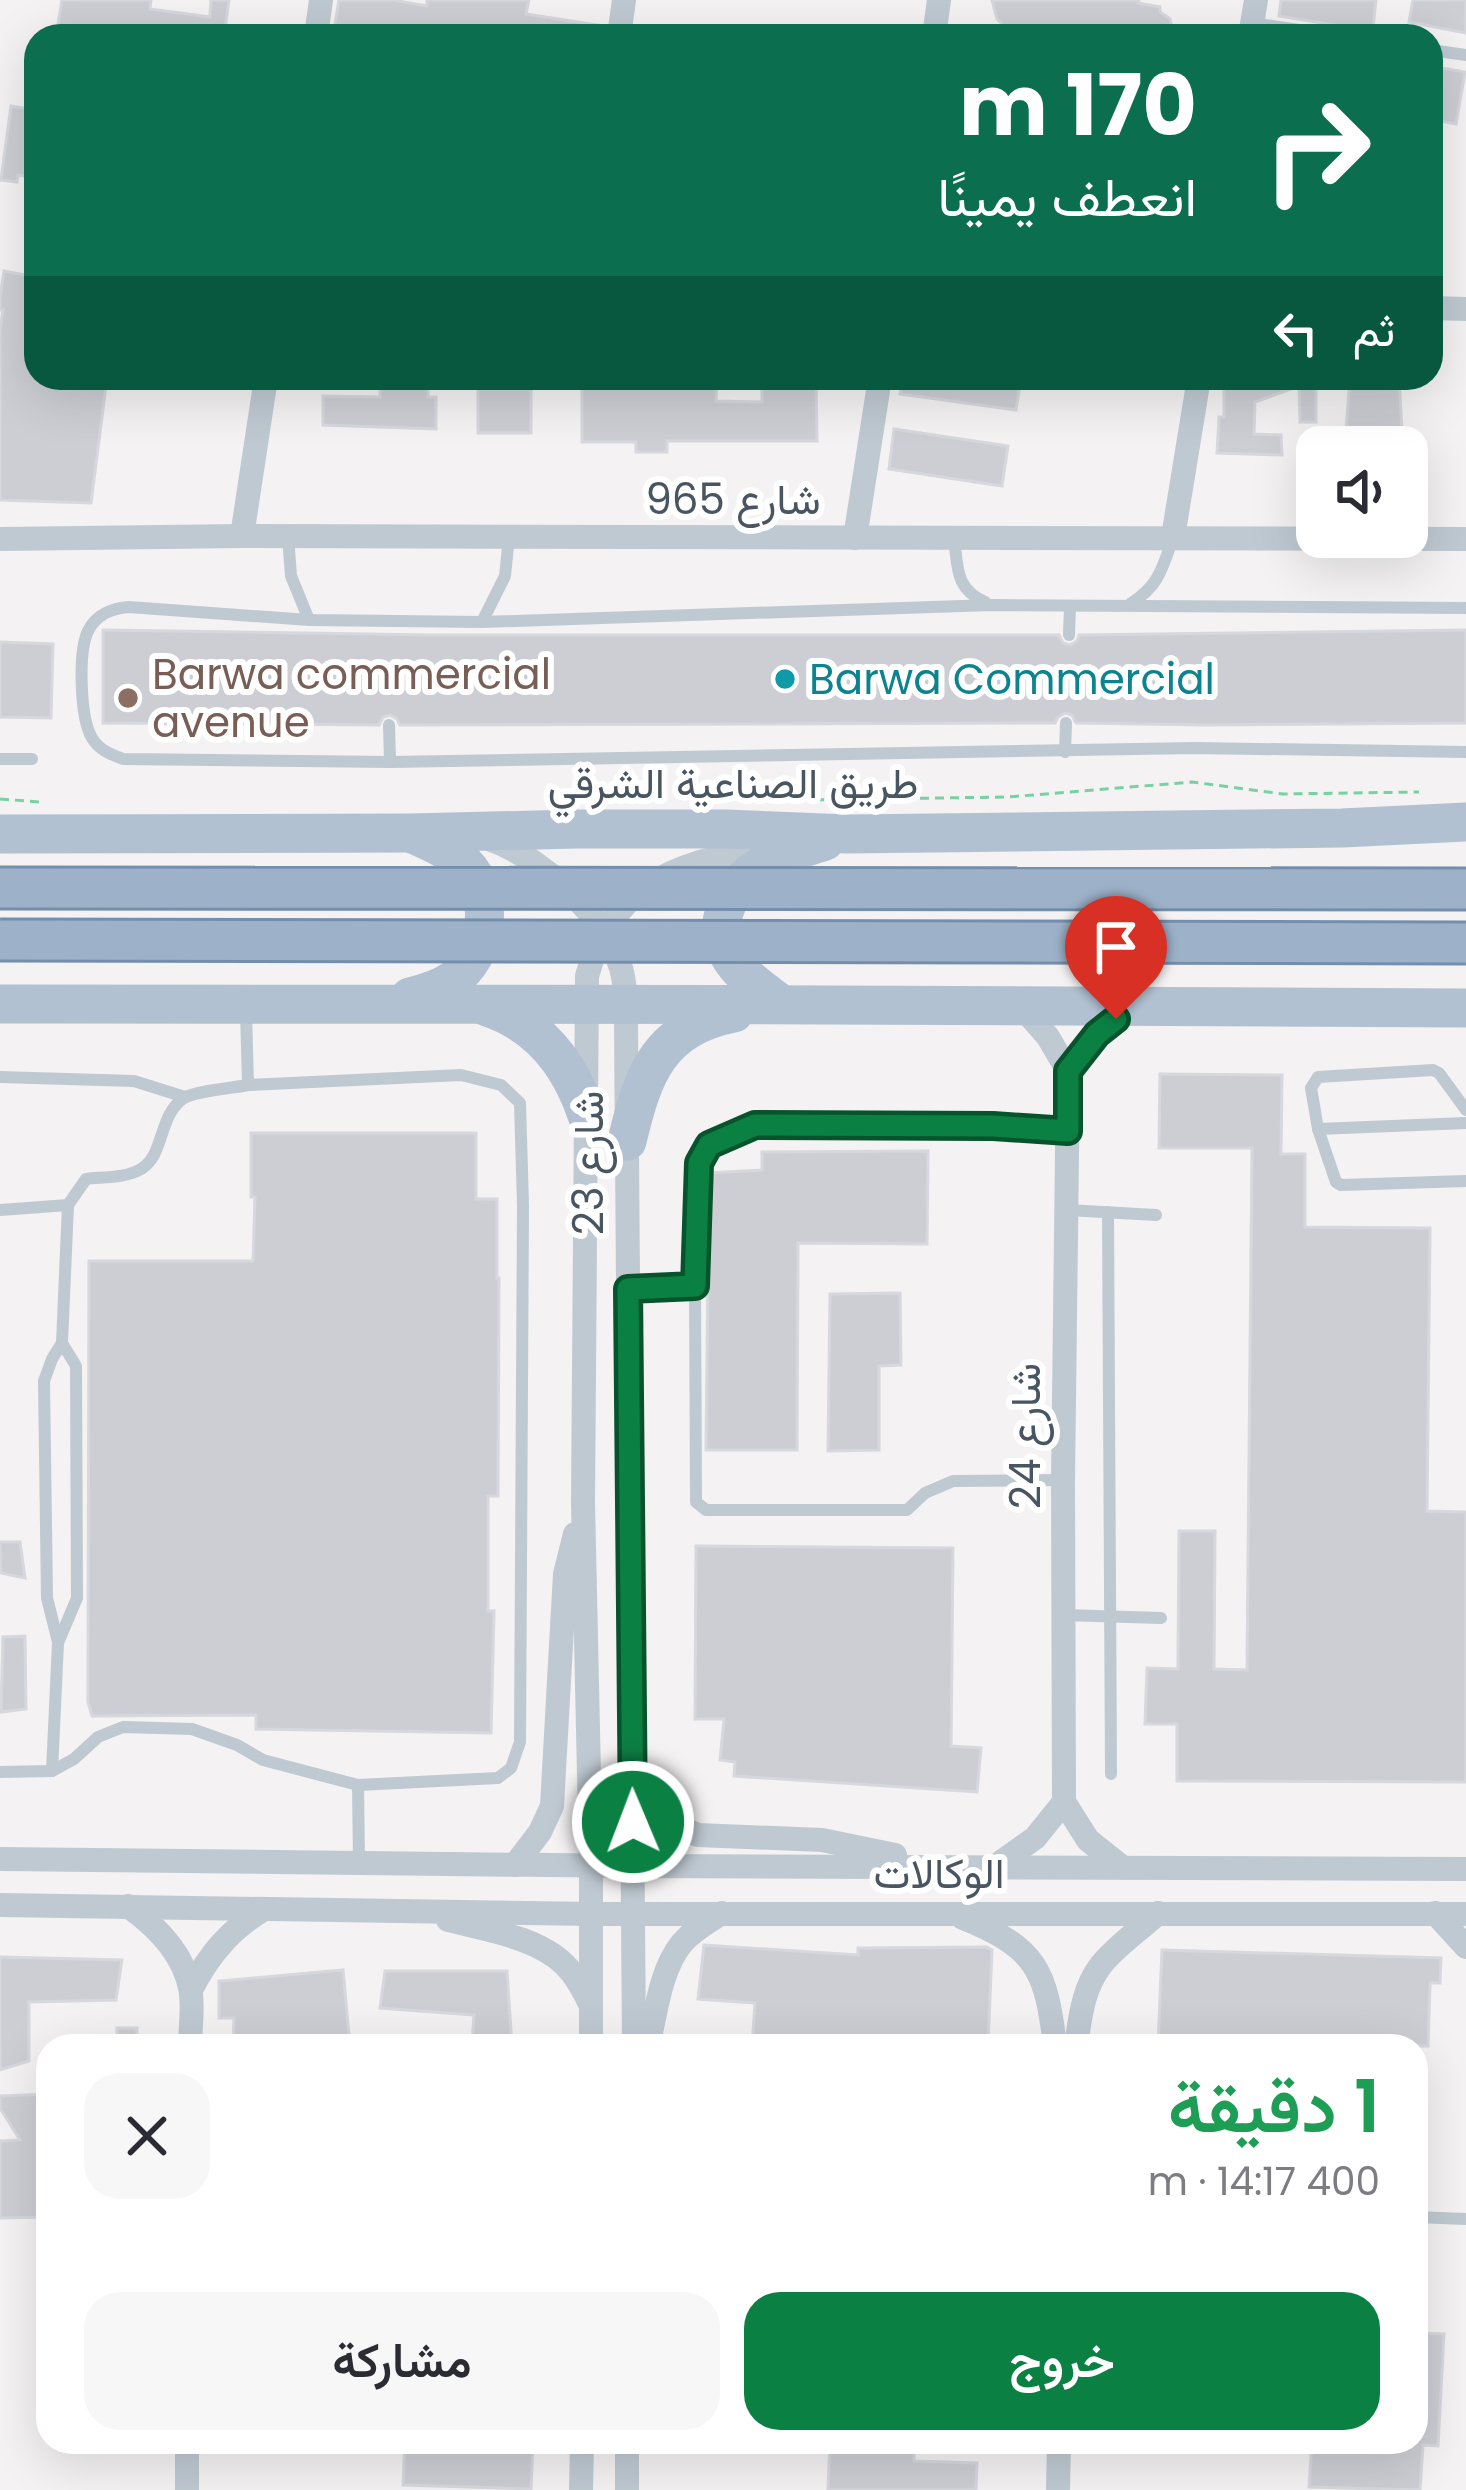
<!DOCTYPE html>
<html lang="ar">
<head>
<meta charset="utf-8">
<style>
	:root { --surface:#fff; --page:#f7f7f7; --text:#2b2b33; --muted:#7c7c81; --accent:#0b8043 }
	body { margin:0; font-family:Poppins,Vazirmatn,sans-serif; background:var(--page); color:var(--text); direction:rtl; height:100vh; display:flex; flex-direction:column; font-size:45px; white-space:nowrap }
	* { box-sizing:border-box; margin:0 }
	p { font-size:39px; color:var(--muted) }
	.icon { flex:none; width:66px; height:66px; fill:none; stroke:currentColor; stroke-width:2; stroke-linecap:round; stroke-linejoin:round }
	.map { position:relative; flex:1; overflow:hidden; direction:ltr }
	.side { position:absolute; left:36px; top:2034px; width:1392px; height:420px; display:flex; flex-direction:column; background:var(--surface); border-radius:36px; box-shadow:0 12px 48px #0002; direction:rtl }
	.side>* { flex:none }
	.hud { position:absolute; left:24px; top:24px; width:1419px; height:366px; border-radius:36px; box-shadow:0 12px 48px #0002; direction:rtl; background:#0b6e4f; color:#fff; overflow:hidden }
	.fabs { position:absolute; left:1296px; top:426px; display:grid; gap:24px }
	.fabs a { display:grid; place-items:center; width:132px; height:132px; border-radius:24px; background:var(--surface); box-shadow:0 12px 48px #0002; font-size:60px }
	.pin { position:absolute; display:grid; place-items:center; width:102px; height:102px; color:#fff; margin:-123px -51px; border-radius:50% 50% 50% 0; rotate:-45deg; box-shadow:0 0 12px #0007 }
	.pin .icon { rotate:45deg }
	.me { position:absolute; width:132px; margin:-66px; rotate:359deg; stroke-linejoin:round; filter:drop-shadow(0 0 9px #0008) }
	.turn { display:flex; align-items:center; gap:42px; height:252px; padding:0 48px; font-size:54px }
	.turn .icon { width:156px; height:156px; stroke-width:2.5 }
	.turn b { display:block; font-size:84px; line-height:102px }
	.then { display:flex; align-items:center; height:114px; padding:0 48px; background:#0003; gap:24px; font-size:45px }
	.round { display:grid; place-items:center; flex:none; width:126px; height:126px; border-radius:36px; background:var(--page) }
	.summary { display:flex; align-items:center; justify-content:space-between; height:204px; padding:0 48px }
	h1 { font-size:72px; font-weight:600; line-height:90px; color:#1e9e55 }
	.action { display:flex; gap:24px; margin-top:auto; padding:24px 48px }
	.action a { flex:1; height:138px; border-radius:36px; background:var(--accent); color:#fff; font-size:48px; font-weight:600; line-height:138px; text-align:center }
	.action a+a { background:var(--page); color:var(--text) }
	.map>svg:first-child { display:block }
</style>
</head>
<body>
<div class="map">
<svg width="1466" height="2490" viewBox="0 0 1466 2490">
	<rect width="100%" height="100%" fill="#f4f2f2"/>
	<g fill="#ccced4" stroke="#d6d8dd" stroke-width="3">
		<path d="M62 0H151L150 9 210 17 211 0H229L224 36H56Z"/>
		<path d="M339 0H393L427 6V0H529L526 14 604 26 603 36H333Z"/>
		<path d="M992 0H1139L1138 3 1160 7V12L1170 19 1171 24 1167 33 1156 36H1010V32L997 19Z"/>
		<path d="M1281 0H1376L1372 36H1349L1346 29 1341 26 1279 16Z"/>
		<path d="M1413 0H1466V33L1409 22Z"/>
		<path d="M1431 66 1465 72 1456 124 1431 119Z"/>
		<path d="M11 106 36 110V178L18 175 17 182 1 180Z"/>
		<path d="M4 271 36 277V333L31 358 36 359V378H107L91 503 0 500V329L3 310H0V297Z"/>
		<path d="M582 378H717L716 401 762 402V378H816L817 441H667V452H636V442H582Z"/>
		<path d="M903 378H1021L1016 410 900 394Z"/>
		<path d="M1224 378H1316V422H1300L1299 386 1255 402 1254 434 1281 435 1282 455 1217 453 1219 417H1224Z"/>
		<path d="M1350 378H1399L1402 431 1346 429Z"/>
		<path d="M380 385 428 386V397H436V429L323 425V396L380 397Z"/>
		<rect x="478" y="389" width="53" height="44"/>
		<path d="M894 429 1008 446 1002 486 889 469Z"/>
		<path d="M103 630 430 635H1059L1063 643 1070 645 1077 641 1079 635 1466 630V723L1206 725 1076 723 1072 715 1065 713 1058 717 1055 723 400 725 397 719 390 715 383 717 379 725 103 723Z"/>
		<path d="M0 642 53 644 51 718 0 717Z"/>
		<path d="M1160 1074 1282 1075 1281 1154H1305V1227L1430 1228 1427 1511 1466 1512V1782L1177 1781V1724H1145L1147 1668 1178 1669 1179 1531H1215L1214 1669 1247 1670 1252 1148H1159Z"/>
		<path d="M251 1133H476V1199H497V1278H499L498 1496H488V1611H494L491 1733 256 1729V1715L92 1716 88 1702 89 1261H253L255 1197H251Z"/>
		<path d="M928 1151 927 1244 798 1243 797 1450H706L709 1173 762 1170V1152Z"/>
		<path d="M900 1293 901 1365 879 1366V1450L828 1451 830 1294Z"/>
		<path d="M0 1542H20L25 1578 1 1573Z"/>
		<path d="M696 1546 953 1548 951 1746 981 1748 977 1792 734 1776 735 1762 720 1760 724 1719H695Z"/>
		<path d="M25 1636 26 1709 1 1712 3 1637Z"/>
		<path d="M704 1945 858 1955V1948L986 1947 992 1950 988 2046H752L755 2003 698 1999Z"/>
		<path d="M1162 1950 1441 1958 1440 1983H1430L1428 2046H1158Z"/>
		<path d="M0 1957 122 1960 116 2000 29 2002V2061L0 2070Z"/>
		<path d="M343 1970 350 2046H233L234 2018H219V1981Z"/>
		<path d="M385 1971H507L512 2046 472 2043 474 2015 380 2008Z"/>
		<rect x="117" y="2028" width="20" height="18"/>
		<path d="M48 2094V2217L0 2218V2141L20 2140 0 2108V2096Z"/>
		<path d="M1416 2333 1444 2334 1438 2446 1423 2445 1420 2490 1309 2487 1312 2442H1416Z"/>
		<path d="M405 2442H533L531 2489 403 2485Z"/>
		<path d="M830 2442 914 2448V2461L977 2463 976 2490H828Z"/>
	</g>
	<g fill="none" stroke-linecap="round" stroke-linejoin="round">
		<g stroke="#77d1a4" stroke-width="3" stroke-dasharray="9 6" stroke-linecap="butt">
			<path d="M0 799 40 802"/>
			<path d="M800 800 1008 797 1192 782 1283 794 1419 792"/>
		</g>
		<g stroke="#bfc9d1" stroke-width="12">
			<path d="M1252 23 1339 36"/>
			<path d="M1431 50 1466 55"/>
			<path d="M288 536 291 576 309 620"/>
			<path d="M954 538C958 568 955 589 985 602"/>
			<path d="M1130 604C1159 586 1162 569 1173 538"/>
			<path d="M1466 608 992 605 482 622 309 620 129 607C112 608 96 615 88 631 78 652 80 718 92 738 99 750 110 754 123 759L390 762 1195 748 1466 752"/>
			<path d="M482 622 505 576 509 537"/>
			<path d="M1069 635 1070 607"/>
			<path d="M389 725 390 762"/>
			<path d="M1065 752 1066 723"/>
			<path d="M0 759H32"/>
			<path d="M0 1077 134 1081 185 1097"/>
			<path d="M1466 1110 1439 1073 1433 1070 1318 1077 1311 1088 1318 1129 1466 1123"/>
			<path d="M1318 1129 1336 1182 1341 1185 1466 1181"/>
			<path d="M0 1210 68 1205"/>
			<path d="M1067 1210 1156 1215"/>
			<path d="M1108 1212 1111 1774"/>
			<path d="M628 1290 695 1286"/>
			<path d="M1062 1480 953 1481 925 1493 907 1510H706L696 1502 695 1286 699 1163 709 1145 756 1125 993 1126 1068 1131"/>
			<path d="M1064 1615 1161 1618"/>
			<path d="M58 1642 47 1598 44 1381 52 1359 62 1343"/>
			<path d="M52 1771 58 1643 77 1598 76 1366 62 1343 68 1205 86 1179C102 1177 127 1178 141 1169 165 1155 158 1115 184 1098 195 1091 233 1088 248 1085"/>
			<path d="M0 1772 52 1771 74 1759 98 1737 123 1727 192 1729 237 1745 263 1760 358 1785 498 1778 511 1768 520 1742 523 1205 520 1103 501 1085 461 1075 248 1085 246 1011"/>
			<path d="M358 1785 359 1863"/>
			<path d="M1416 2217 1466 2219"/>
		</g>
		<g stroke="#bfc9d1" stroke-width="24">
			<path d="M316 36 321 0"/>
			<path d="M619 36 624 0"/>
			<path d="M934 36 939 0"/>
			<path d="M1250 36 1256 0"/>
			<path d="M1431 308 1466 309"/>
			<path d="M242 536 266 378"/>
			<path d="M1173 537 1199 378"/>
			<path d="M855 538 880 378"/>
			<path d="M0 539 242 536 1466 539"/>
			<path d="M486 838C539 856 604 913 621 968 626 986 626 1007 626 1026L634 2046"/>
			<path d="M1023 1008 1048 1037 1068 1071 1063 1480 1064 1802 1088 1840 1122 1867"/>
			<path d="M1068 1071 1097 1033 1131 1011"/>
			<path d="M632 1779 647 1802 667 1823 698 1835 822 1840 895 1855"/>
			<path d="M0 1859 634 1866 1466 1869"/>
			<path d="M515 1865 540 1832 552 1806 565 1574 575 1534"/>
			<path d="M997 1865 1035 1838 1064 1802"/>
			<path d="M0 1905 592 1914H1466"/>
			<path d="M128 1906C156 1926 183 1952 190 1988 194 2006 190 2028 190 2046"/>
			<path d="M1435 1913 1466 1947"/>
			<path d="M963 1918C1037 1948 1046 1970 1055 2046"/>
			<path d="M448 1920C486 1930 537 1937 565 1965 577 1977 584 1992 591 2006"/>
			<path d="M191 1990C209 1954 230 1930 264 1909"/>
			<path d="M591 2046V1866L583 1502 587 976C614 876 690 860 780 845"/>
			<path d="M648 2046C656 2013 660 1970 682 1943 693 1930 708 1922 722 1913"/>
			<path d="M1076 2046C1080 2018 1083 1988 1101 1965 1117 1945 1140 1930 1158 1913"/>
			<path d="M187 2490V2442"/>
			<path d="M581 2490 582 2442"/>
			<path d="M627 2490V2442"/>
			<path d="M1058 2490 1059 2442"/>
		</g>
		<g stroke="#b1c1d1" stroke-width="39">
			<path d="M0 834 411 833 576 829H726L848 834 1342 828 1466 822"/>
			<path d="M410 997C426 993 440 989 453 980 485 955 496 904 470 870 456 853 435 844 415 835"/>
			<path d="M0 1004C489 1001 977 1007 1466 1008"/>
			<path d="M781 1004C764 991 744 978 732 960 710 929 726 890 755 870 775 855 801 849 825 841"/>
			<path d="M487 1007C539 1024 570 1064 587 1115"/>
			<path d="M627 1141C643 1073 659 1028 734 1013"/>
		</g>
		<defs>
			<g id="trunk-bridge">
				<path d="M0 888 1466 889"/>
				<path d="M0 940 1466 943"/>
			</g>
		</defs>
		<use href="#trunk-bridge" stroke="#748fad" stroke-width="45" stroke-linecap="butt"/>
		<use href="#trunk-bridge" stroke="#9db2c9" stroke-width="39"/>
	</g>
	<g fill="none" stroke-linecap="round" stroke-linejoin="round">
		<defs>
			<path id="route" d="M633 1822 628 1289 695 1286 699 1163 709 1145 755 1125 993 1126 1068 1131V1071L1097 1034 1116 1019"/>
		</defs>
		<use href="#route" stroke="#07532c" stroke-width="30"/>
		<use href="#route" stroke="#0b8043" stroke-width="21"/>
	</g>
	<circle fill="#0f9aa8" stroke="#fff" stroke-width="4.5" cx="785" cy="679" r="12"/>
	<circle fill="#8d6e63" stroke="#fff" stroke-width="4.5" cx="128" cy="698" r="12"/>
	<g text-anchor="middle" stroke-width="12" stroke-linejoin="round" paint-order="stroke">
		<g font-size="42" fill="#495560" stroke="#fff">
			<text x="733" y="514">شارع 965</text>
			<text x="733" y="798">طريق الصناعية الشرقي</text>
			<text transform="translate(588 1163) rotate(-90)" y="15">شارع 23</text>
			<text transform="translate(1025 1436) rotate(-90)" y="15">شارع 24</text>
			<text x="939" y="1888">الوكالات</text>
		</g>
		<g font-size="42" fill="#785e54" stroke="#fff" text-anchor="start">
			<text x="152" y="689">Barwa commercial<tspan x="152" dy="48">avenue</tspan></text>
		</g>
		<g font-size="42" fill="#0d838f" stroke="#fff" text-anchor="start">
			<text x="809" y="694">Barwa Commercial</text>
		</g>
	</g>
</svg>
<div class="fabs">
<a><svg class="icon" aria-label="sound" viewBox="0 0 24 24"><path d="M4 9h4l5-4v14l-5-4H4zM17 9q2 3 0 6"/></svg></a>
</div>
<div class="pin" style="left:1116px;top:1019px;background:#d93025"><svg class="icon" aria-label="arrive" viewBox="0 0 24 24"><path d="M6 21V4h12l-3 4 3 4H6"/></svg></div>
<svg class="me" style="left:633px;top:1822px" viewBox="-20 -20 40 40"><circle r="17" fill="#0b8043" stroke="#fff" stroke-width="3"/><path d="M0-11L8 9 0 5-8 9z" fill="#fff"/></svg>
<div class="hud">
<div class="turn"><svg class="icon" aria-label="right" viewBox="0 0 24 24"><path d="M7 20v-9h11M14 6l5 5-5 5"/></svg><div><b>170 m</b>انعطف يمينًا</div></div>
<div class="then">ثم<svg class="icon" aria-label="left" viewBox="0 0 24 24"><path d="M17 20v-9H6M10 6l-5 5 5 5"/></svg></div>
</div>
<section class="side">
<div class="summary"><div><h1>1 دقيقة</h1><p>400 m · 14:17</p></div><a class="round"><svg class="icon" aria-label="close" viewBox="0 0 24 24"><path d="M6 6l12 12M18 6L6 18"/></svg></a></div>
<div class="action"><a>خروج</a><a>مشاركة</a></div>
</section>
</div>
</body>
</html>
